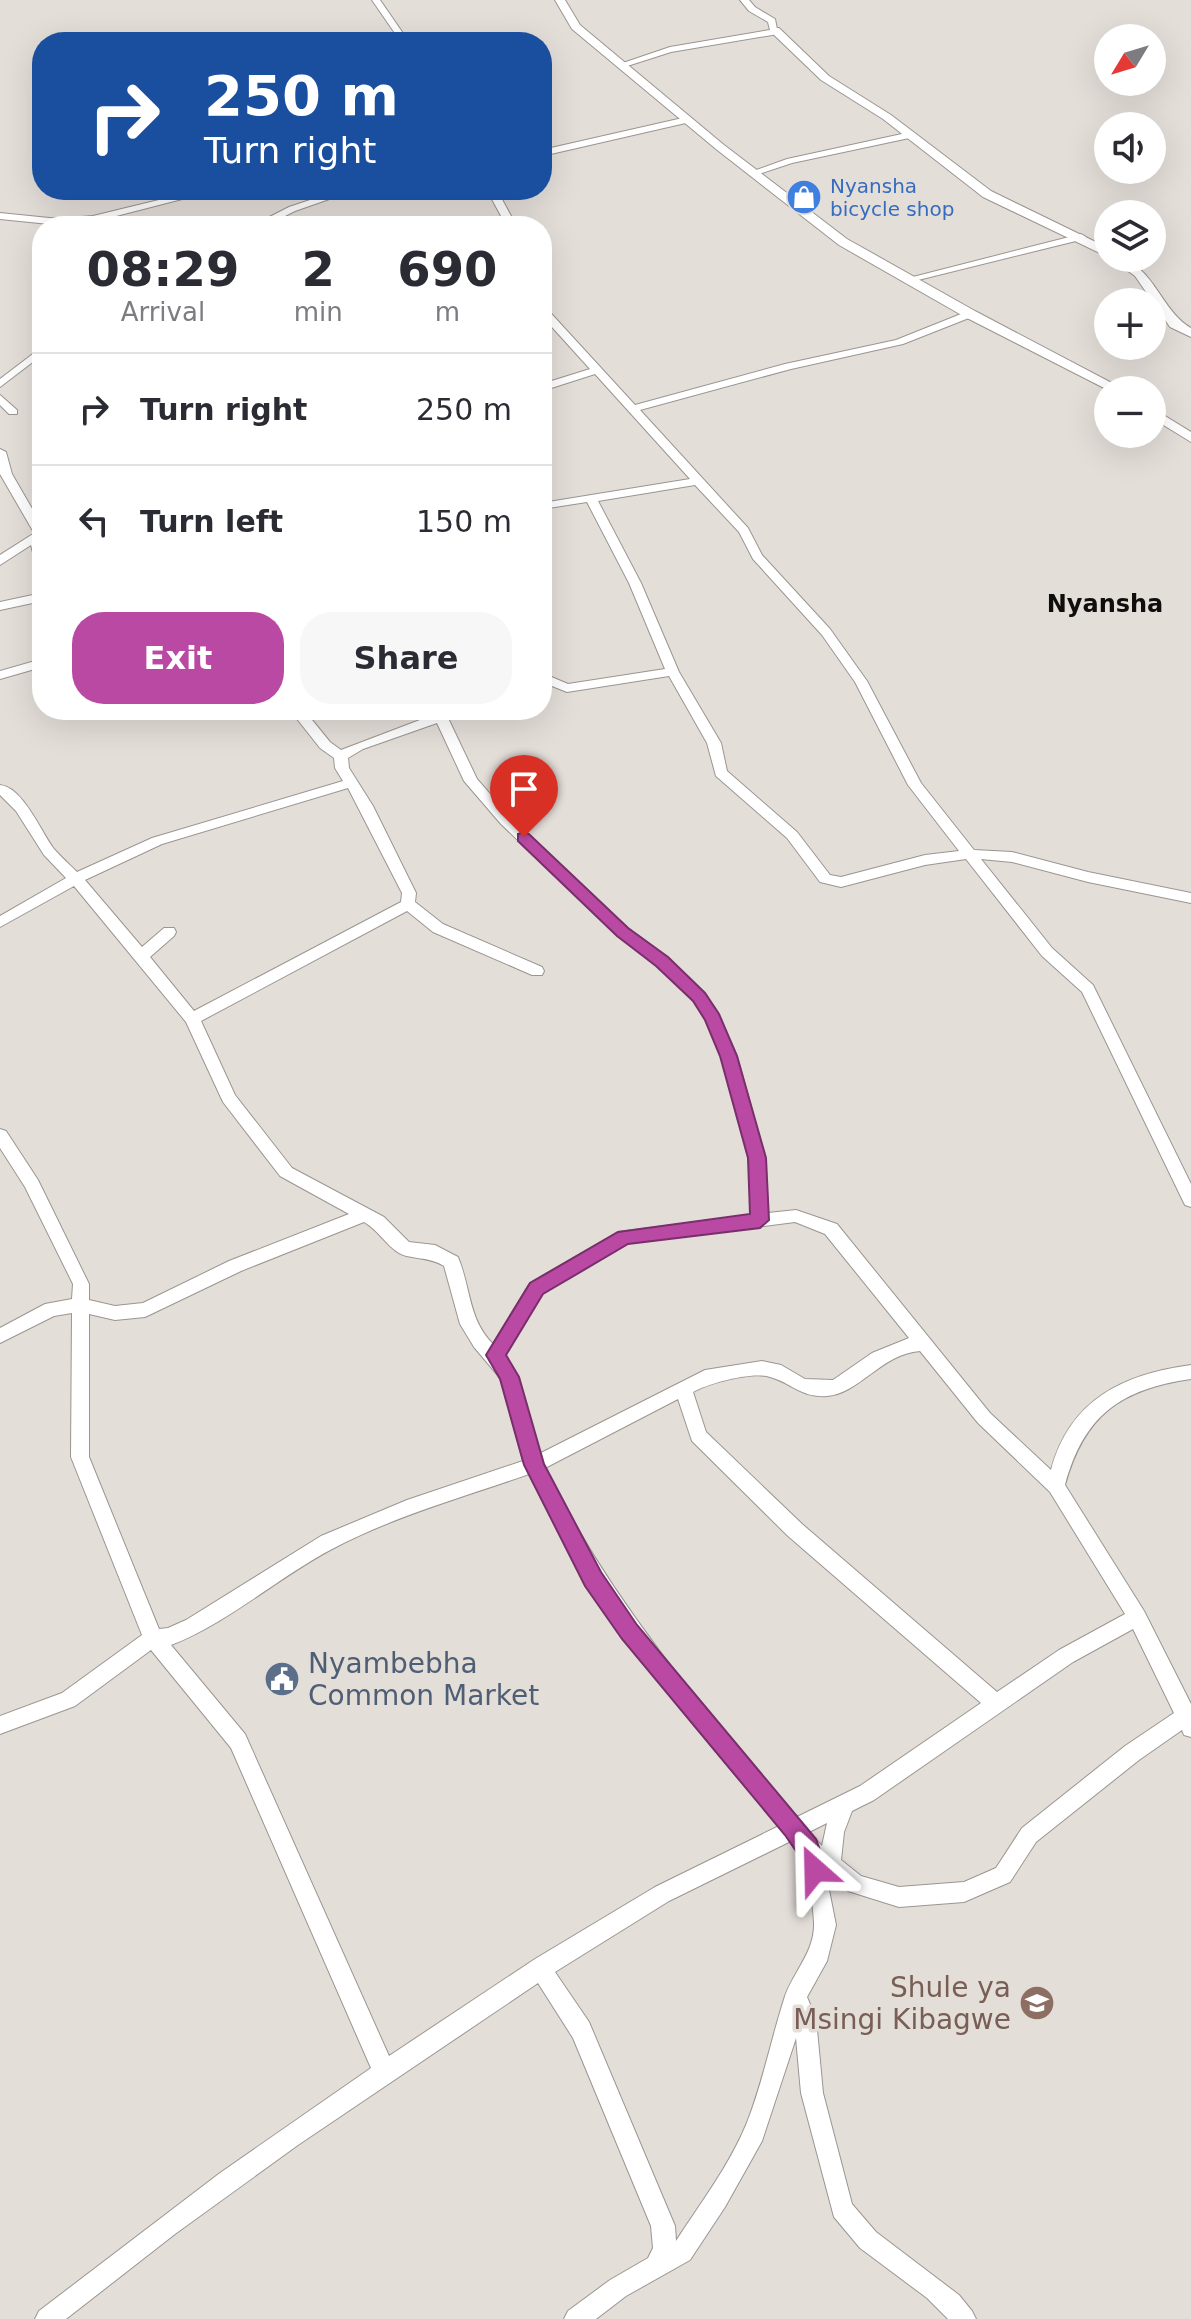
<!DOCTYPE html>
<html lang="en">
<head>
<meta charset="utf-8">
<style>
	:root { --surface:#fff; --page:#f7f7f7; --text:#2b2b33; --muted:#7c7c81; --line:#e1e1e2; --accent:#ba49a4 }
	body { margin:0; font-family:"DejaVu Sans",sans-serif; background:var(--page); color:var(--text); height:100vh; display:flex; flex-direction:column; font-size:30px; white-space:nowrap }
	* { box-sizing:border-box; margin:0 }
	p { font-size:26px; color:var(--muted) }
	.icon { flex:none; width:44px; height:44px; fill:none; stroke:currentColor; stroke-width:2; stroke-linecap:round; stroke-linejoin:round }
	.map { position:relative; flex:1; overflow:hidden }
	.side { position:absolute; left:32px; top:216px; width:520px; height:504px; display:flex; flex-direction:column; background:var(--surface); border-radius:32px; box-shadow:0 8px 32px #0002 }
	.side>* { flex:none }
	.hud { position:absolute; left:32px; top:32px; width:520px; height:168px; border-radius:32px; box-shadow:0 8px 32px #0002; background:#1a4fa0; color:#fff; overflow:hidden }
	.needle { width:52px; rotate:232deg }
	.fabs { position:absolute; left:1094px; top:24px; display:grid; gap:16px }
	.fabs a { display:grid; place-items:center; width:72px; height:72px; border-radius:50%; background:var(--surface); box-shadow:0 8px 32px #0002; font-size:40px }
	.pin { position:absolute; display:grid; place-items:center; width:68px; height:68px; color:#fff; margin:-82px -34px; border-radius:50% 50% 50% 0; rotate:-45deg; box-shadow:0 0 8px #0007 }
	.pin .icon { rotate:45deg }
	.me { position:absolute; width:88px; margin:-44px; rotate:335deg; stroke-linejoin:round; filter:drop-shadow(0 0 6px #0008) }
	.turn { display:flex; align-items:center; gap:28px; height:168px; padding:0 40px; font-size:36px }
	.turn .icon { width:104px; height:104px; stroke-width:2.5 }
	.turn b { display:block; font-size:56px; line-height:68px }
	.eta { display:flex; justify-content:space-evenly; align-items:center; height:136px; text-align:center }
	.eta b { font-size:48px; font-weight:700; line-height:56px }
	.button { display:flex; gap:16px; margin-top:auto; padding:16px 40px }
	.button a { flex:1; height:92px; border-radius:32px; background:var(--accent); color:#fff; font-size:32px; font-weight:700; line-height:92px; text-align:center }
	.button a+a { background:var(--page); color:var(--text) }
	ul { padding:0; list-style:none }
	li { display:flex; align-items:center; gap:24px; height:112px; padding:0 40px; border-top:2px solid var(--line) }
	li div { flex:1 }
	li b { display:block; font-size:30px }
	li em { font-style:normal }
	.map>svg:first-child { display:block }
</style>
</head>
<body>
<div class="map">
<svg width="1191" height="2319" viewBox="0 0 1191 2319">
	<rect width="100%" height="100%" fill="#e4ded9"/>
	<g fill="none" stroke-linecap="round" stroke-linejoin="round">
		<defs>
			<g id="minor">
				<path d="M372 0H380L409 42H401Z"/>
				<path d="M740 0H749L755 7 775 19 778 34 671 52 621 68 617 65 670 47 770 30 768 22 749 11Z"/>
				<path d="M687 117 690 118V122L542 156V150Z"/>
				<path d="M911 132 916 135 914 137 792 163 753 176 748 173 787 159Z"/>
				<path d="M200 190H217L93 222 59 225 0 219V213L59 219 93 216Z"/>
				<path d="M340 190H355L295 211 265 226H252L289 207Z"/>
				<path d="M487 190H497L511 216 509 226H499L501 216Z"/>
				<path d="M1081 234 1086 237 1084 239 910 282 905 279Z"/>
				<path d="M542 307 546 308 635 405 785 364 896 340 966 312H974V316L903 344 791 369 640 410 748 528 762 555 830 629 867 681 921 783 974 850 1012 852 1088 872 1191 893V903L1088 882 1012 862 981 859 1052 948 1093 985 1191 1184V1207L1185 1205 1183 1201 1082 992 1042 956 966 859 925 865 841 887 820 882 787 838 716 776 707 743 669 676 567 692 542 682V673L568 684 665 669 629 583 587 502 542 509V503L690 479 595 374 542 391V384L590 369 542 316ZM695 485 739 532 753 559 822 635 855 682 908 785 959 851 925 855 841 877 830 875 797 832 727 771 721 743 679 672 641 583 598 501Z"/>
				<path d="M42 347V355L0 387V379Z"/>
				<path d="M0 395 17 410V414H9L0 405Z"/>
				<path d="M0 449 6 452 12 474 42 526V568L36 564 31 545 0 565V555L33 534V531L0 474Z"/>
				<path d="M42 593V601L0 610V602Z"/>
				<path d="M42 659V667L0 679V671Z"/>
				<path d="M290 710H304L330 742 341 750 433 715 430 710H464L448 718 477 779 511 818 628 928 667 957 704 993 718 1014 737 1056 765 1158 768 1213 796 1210 837 1224 990 1413 1051 1470C1070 1399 1124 1374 1191 1365V1379C1121 1389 1084 1415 1065 1485L1144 1611 1191 1704V1737L1184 1735 1182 1730 1139 1760 1036 1842 1010 1882 964 1902 899 1907 848 1891 826 1875 836 1925 827 1961 807 1997 816 2019 823 2093 852 2204 876 2232 959 2295 972 2311 976 2319H948L927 2298 860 2248 834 2217 801 2093 796 2038 762 2141 725 2207 690 2260 626 2296 596 2319H564L568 2311 610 2280 648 2258 653 2248 651 2226 573 2038 538 1983 298 2145 175 2234 66 2319H35L39 2311 220 2173 371 2068 231 1748 151 1650 75 1706 0 1734V1716L62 1693 142 1635 71 1457 72 1313 54 1316 0 1343V1328L45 1304 72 1299 73 1284 25 1187 0 1148V1129L6 1131 38 1180 89 1284V1300L115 1306 143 1303 229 1261 349 1214 280 1176 223 1102 186 1022 74 886 0 927V916L66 878 44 855 16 811 0 795V785C23 787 41 832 54 849 61 857 70 865 77 872L152 838 343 781 335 768 334 758 320 748ZM437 723 464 781 501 824 618 936 657 965 694 1001 706 1019 721 1056 749 1158 752 1215 618 1232 530 1283 493 1344C468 1319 471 1288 458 1257L435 1245 409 1242 384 1217 292 1168 235 1095 201 1021 407 911 433 932 532 975H542L544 971 542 967 443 924 415 902 416 893 373 806 349 768 348 758 363 749ZM348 788 402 893 401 902 194 1011 150 957 174 936 176 932 174 928H164L142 947 85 880 162 844ZM364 1222C378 1230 386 1245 399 1253 412 1260 428 1256 444 1266L460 1324 474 1347 501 1379 523 1461 407 1500 321 1536 186 1620 168 1628 159 1629 89 1457V1314L115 1320 145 1317 241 1271ZM795 1222 825 1234 909 1338 872 1353 833 1380 805 1379 781 1365 762 1361 705 1370 539 1454 519 1379 505 1356 542 1293 627 1243ZM920 1351 978 1423 1050 1492 1125 1614 1059 1650 997 1692 802 1524 706 1432 693 1392C709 1383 753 1371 770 1377 792 1383 801 1398 827 1396 859 1394 881 1354 920 1351ZM678 1399 692 1441 788 1536 981 1703 860 1786 797 1817C702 1708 609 1599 545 1468ZM529 1474C595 1611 681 1712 779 1826L655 1887 535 1959 389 2056 245 1734 171 1645C230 1622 278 1577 334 1548 395 1516 464 1497 529 1474ZM1133 1629 1174 1713 1125 1746 1022 1828 996 1868 964 1882 899 1887 861 1876 841 1860 844 1832 852 1811 874 1800 1073 1662ZM827 1823 822 1846 809 1832ZM791 1841C806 1863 813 1896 814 1923 815 1951 794 1971 785 1996 771 2039 763 2083 746 2125 729 2166 700 2204 676 2241L675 2226 589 2022 555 1972 669 1901Z"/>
			</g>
			<g id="tertiary">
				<path d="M555 0H565L580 25 724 145 847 239 975 311 1125 390H1108L965 317 839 245 716 149 572 29Z"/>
				<path d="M771 28H779L829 76 891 115 991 191 1108 248V257L983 197 883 119 821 80 771 32Z"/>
				<path d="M1110 258C1153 258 1158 309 1191 328V337L1170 327 1135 276Z"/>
				<path d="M1152 408 1191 432V442L1152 418Z"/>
			</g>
		</defs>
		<use href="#minor" stroke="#9b9591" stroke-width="2"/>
		<use href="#tertiary" stroke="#9b9591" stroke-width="2"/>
		<use href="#minor" fill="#fff" fill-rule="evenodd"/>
		<use href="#tertiary" fill="#fff" fill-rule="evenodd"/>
	</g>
	<path fill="#ba49a4" stroke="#792f6b" stroke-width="2" d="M524 832 529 834 628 928 668 957 705 993 719 1014 737 1056 766 1158 769 1220 760 1228 628 1244 543 1294 506 1355 519 1377 544 1464 601 1572 637 1625 816 1839 827 1870 823 1878 815 1881 807 1878 798 1854 785 1835 622 1639 585 1586 524 1465 500 1379 486 1355 530 1283 618 1232 750 1214 748 1158 720 1056 705 1020 693 1001 656 966 617 936 518 841V834Z"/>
	<defs>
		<symbol id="shop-disc" viewBox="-11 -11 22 22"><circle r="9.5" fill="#3f7fe0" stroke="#e4ded9"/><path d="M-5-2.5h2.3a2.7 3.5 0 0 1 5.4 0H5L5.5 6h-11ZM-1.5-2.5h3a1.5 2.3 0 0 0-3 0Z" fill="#fff"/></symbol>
		<symbol id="civic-disc" viewBox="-11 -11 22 22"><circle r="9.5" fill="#5c6f8a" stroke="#e4ded9"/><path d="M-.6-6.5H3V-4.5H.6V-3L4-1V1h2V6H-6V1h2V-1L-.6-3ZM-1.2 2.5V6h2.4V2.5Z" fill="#fff"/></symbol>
		<symbol id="school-disc" viewBox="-11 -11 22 22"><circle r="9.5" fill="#8d6e63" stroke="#e4ded9"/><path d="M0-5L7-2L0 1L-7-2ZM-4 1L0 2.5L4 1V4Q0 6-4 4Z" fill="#fff"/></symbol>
	</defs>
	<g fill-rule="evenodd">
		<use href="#shop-disc" x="784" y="177" width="40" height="40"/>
		<use href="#civic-disc" x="262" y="1659" width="40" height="40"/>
		<use href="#school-disc" x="1017" y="1983" width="40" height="40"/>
	</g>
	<g text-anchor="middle" stroke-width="7" stroke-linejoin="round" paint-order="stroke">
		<g font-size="20" fill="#366cbe" stroke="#e4ded9" text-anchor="start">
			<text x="830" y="193">Nyansha<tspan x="830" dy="23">bicycle shop</tspan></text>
		</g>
		<g font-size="24" font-weight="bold" fill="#100e0c" stroke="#e4ded9">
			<text x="1105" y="612">Nyansha</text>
		</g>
		<g font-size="28" fill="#4e5e75" stroke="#e4ded9" text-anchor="start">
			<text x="308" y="1673">Nyambebha<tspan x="308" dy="32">Common Market</tspan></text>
		</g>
		<g font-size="28" fill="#785e54" stroke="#e4ded9" text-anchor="end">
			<text x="1011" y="1997">Shule ya<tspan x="1011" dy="32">Msingi Kibagwe</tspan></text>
		</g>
	</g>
</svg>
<div class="fabs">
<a><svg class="needle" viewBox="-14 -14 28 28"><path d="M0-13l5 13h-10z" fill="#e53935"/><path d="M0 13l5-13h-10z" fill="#7c7c81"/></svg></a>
<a><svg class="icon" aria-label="sound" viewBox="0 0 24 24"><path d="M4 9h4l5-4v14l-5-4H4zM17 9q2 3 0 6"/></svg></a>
<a><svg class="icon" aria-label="layers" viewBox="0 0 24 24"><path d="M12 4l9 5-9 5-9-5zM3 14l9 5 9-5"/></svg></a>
<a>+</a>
<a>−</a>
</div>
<div class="pin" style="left:524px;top:837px;background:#d93025"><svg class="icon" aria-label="arrive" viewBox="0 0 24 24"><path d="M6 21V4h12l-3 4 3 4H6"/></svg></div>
<svg class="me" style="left:815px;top:1870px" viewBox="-20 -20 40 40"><path d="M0-17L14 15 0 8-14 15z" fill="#ba49a4" stroke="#fff" stroke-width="4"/></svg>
<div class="hud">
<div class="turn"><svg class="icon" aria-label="right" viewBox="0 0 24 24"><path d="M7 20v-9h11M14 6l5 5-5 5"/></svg><div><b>250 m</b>Turn right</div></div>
</div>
<section class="side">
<div class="eta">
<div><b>08:29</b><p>Arrival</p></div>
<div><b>2</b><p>min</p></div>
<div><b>690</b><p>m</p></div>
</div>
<ul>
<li><svg class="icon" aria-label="right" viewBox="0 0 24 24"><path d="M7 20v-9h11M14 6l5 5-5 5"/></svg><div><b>Turn right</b></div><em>250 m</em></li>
<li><svg class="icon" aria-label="left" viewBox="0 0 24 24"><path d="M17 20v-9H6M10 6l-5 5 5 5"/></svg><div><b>Turn left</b></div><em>150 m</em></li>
</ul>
<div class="button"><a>Exit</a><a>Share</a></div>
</section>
</div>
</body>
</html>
